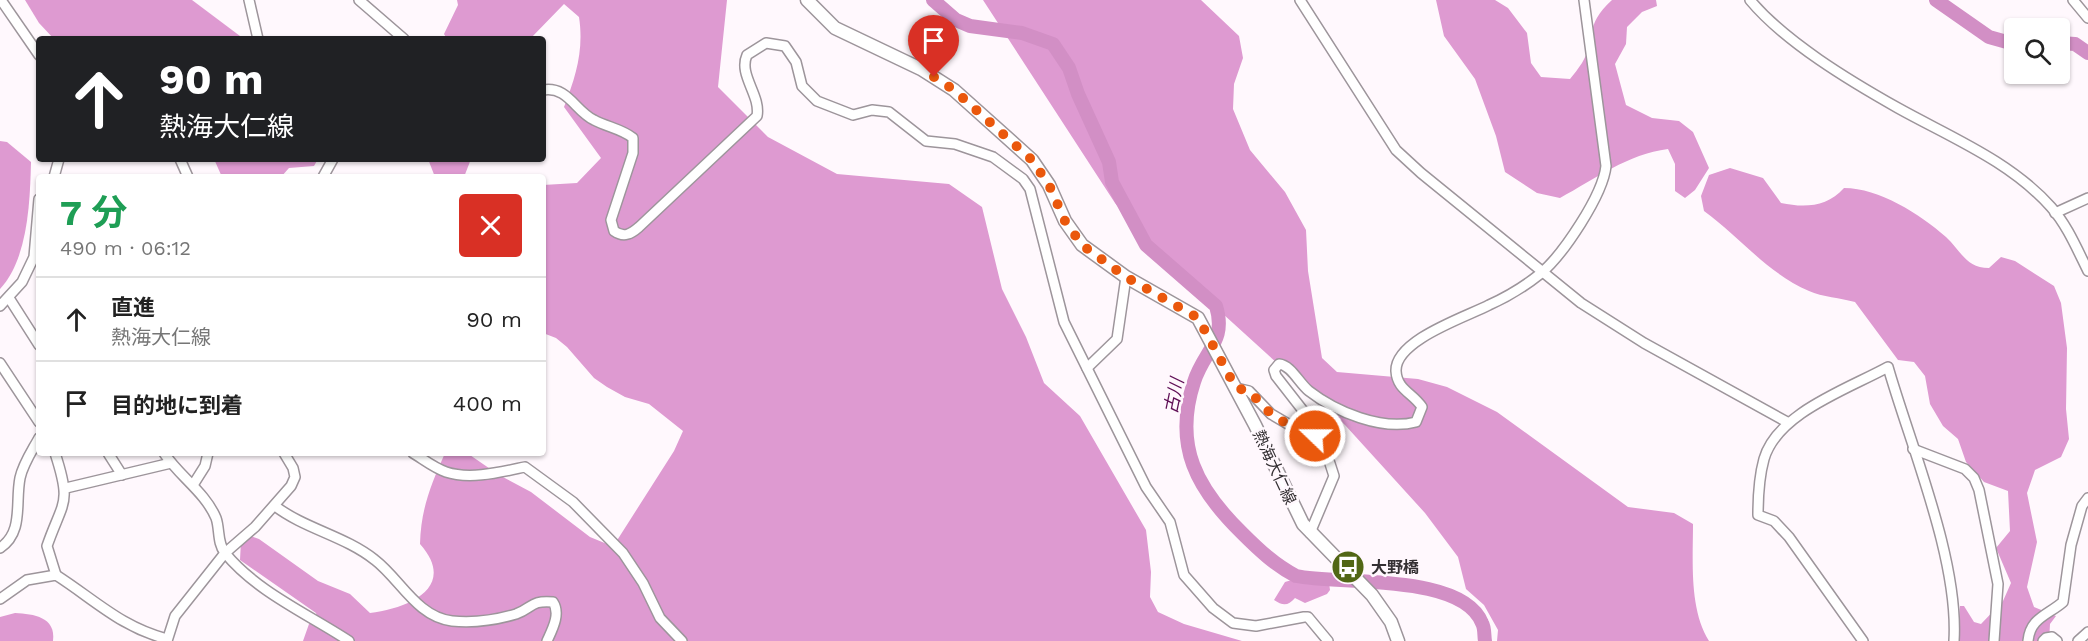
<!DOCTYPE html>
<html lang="ja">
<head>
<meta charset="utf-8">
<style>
	:root { --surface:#fff; --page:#f6f6f6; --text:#222; --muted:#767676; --line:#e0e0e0 }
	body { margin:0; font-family:"Work Sans","Noto Sans JP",sans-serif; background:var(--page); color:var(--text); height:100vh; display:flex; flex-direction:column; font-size:22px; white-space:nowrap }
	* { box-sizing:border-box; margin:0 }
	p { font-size:20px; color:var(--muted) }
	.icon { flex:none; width:33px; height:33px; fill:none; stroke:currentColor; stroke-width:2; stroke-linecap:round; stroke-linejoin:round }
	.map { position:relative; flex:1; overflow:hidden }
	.drawer { position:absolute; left:36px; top:174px; width:510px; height:282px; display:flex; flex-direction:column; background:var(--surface); border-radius:6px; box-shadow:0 2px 4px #0004 }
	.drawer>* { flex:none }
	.banner { position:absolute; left:36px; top:36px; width:510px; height:126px; border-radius:6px; box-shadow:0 2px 4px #0004; background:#202124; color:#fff; overflow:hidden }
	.buttons { position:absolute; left:2004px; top:18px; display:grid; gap:12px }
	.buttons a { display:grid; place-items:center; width:66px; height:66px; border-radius:6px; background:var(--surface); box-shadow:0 2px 4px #0004; font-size:30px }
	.pin { position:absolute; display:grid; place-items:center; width:51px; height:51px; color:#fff; margin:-62px -26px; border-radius:50% 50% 50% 0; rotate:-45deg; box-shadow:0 0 6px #0007 }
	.pin .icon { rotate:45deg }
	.me { position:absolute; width:66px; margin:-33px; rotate:292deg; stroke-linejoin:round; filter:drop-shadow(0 0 4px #0008) }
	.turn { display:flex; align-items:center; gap:21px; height:126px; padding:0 24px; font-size:27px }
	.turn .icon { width:78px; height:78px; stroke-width:2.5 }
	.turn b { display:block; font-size:42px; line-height:51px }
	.round { display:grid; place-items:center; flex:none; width:63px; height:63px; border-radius:6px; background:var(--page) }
	.head { display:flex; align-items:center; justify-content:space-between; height:102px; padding:0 24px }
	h1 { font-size:36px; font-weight:700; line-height:45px; color:#1e9e55 }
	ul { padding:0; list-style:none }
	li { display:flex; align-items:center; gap:18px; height:84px; padding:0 24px; border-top:2px solid var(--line) }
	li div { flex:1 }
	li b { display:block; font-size:22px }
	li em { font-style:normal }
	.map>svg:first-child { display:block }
</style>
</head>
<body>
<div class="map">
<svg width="2088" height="641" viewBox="0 0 2088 641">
	<rect width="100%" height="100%" fill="#fff8fd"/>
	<g fill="#de9ad1">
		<path d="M25 0H192L244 39H54L39 23Z"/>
		<path d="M457 0H727L718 87 768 137 837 174 949 184 982 207 1002 289 1026 337 1044 383 1080 416 1146 530 1151 572 1150 597 1158 612 1184 624 1242 641H303L309 624 318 620 316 613 240 560 241 541 248 535 259 539 318 581 350 594 370 613C409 608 458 587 420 544 421 508 431 485 445 453H467L499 475 531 492 590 537 607 544 616 542 674 451 683 431 649 404 625 397 607 387 594 378 567 347 556 338 543 333V185L577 183 601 158 564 107C576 76 584 50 579 17L564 4 530 39H447L444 34 458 5Z"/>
		<path d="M983 0H1201L1239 36 1243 58 1234 84 1233 109 1250 150 1285 192 1306 230 1308 271 1322 358 1337 372 1418 379 1447 387 1497 412 1628 507 1674 513 1693 524C1693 561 1689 609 1709 641H1497L1498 630 1484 605 1466 589 1458 557 1425 513 1345 425 1157 254 1115 203Z"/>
		<path d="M1436 0H1495L1508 8 1527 33 1531 63 1541 77 1570 79C1574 74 1578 69 1582 63 1597 39 1583 26 1612 0H1656L1657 6 1642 12 1627 27 1626 44 1615 64 1626 105 1652 118 1679 121 1693 132 1709 168 1695 190 1685 198 1675 191V164L1668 149C1628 154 1595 179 1560 198L1537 193 1505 172 1496 136 1475 79 1444 36Z"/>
		<path d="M0 141 7 142 31 162C30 202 28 259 0 289Z"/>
		<path d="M214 159H318L314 166 289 168 281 177H222Z"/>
		<path d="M428 159H471L464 177H435Z"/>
		<path d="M1730 168 1763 178 1781 203C1805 208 1827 207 1844 188 1879 188 1920 214 1946 237 1961 251 1966 268 1989 268L2001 257 2015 261 2054 286 2061 303 2067 348 2066 409 2069 439 2061 457 2035 470 2027 493 2037 542 2027 587 2034 607 2056 616 2050 624 2049 641H1957L1960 606H1964L1974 622 1981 624 2003 601 2011 583 1996 548 2010 531 2008 491 1984 482 1966 462 1958 439 1943 426 1930 404 1925 376 1914 362 1898 360 1855 302C1841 298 1822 297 1809 291 1767 273 1740 237 1704 211L1701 196 1709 175Z"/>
		<path d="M1295 579 1329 583 1330 590 1327 594 1305 603 1295 598C1288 606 1283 606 1274 600L1285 582Z"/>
		<path d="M15 613C34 614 56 617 53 641H0V617Z"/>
	</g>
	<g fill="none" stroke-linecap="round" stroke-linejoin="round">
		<g stroke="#d28fc5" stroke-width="14">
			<path d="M933 0 956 20 970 26 1022 33 1053 44 1069 68 1078 94 1109 162 1112 182 1146 245 1216 306C1227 342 1204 350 1194 382 1173 446 1197 489 1242 533 1259 550 1275 565 1296 576 1341 585 1462 573 1482 623 1485 628 1484 636 1485 641"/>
			<path d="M1936 0 1989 37 2014 44"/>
			<path d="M2060 43 2075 44 2088 53"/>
		</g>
		<defs>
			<g id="minor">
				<path d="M1 0 39 55"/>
				<path d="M249 0 258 39"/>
				<path d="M359 0 404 39"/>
				<path d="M1300 0 1396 150 1421 173 1581 303 1644 343 1787 422"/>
				<path d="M1750 0C1785 42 1850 81 1898 108 1950 137 2010 161 2051 207 2067 225 2077 249 2088 271"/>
				<path d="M2073 0 2088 18"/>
				<path d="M543 90C568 86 575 111 594 120 607 127 622 129 633 138V153L611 220 614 231C624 238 631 234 639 227L757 116C761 95 738 75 747 55L766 43 785 46 796 62 802 86 817 101 853 115 872 110 889 112 926 141 955 144 993 157 1023 179 1030 189 1064 322 1146 487 1170 522 1184 575 1213 608 1233 623 1256 626 1304 617H1308L1328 641"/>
				<path d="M180 159 188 177"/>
				<path d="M54 177 59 159"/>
				<path d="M323 177 333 159"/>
				<path d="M2055 213 2088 198"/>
				<path d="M9 298 39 345"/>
				<path d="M0 306 22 282 34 257 39 199"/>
				<path d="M0 363 39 422"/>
				<path d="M1087 368 1117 339 1126 277"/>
				<path d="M1236 388 1249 391 1271 414 1310 437 1316 433 1315 426 1276 376 1274 370 1279 364C1291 365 1299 383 1309 391 1336 412 1382 431 1416 422L1422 407C1413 393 1397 390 1396 371 1395 340 1466 317 1489 305 1507 297 1525 286 1540 274 1563 255 1603 195 1606 166L1584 0"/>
				<path d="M1913 449 1965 469 1974 478 1979 490 1998 584 1994 641"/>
				<path d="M55 453C72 505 63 500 47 546L56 575"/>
				<path d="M108 453 122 475"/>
				<path d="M164 453C179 476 205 492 216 518 220 529 217 543 225 553 257 592 308 614 349 641"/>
				<path d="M413 453C423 459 434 468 446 472 470 480 501 472 525 467L573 502 623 553 643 583 660 618 682 641"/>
				<path d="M193 485 205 466 208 453"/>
				<path d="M66 488 171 463"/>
				<path d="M275 506C305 529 345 536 375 560 400 579 417 617 452 621 473 623 496 620 516 614 533 608 530 600 553 602 561 614 552 630 547 641"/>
				<path d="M1310 533 1334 476 1324 445 1315 435"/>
				<path d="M0 548C24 532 15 503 20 478 23 464 32 451 39 438"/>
				<path d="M0 599 27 580 56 575C95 600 121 627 167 639"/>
				<path d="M167 641 175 616 225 553 255 527 291 486 295 477 293 468 284 453"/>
				<path d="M1863 641 1789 537 1774 521 1758 515C1758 497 1759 477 1764 459 1777 413 1848 389 1888 367 1911 447 1959 560 1954 641"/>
				<path d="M2028 641C2030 618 2048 615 2063 602L2071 545 2082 506 2088 498"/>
				<path d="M2043 641 2046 638 2052 637 2057 641"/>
				<path d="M2078 641 2088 632"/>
			</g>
			<path id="major" d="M807 0 835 28 921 69 954 90 1032 160 1049 185 1065 221 1082 245 1126 277 1198 318 1255 425 1303 524 1372 595 1391 622 1398 641"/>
		</defs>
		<use href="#minor" stroke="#9d959b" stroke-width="12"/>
		<use href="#major" stroke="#9d959b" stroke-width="15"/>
		<use href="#minor" stroke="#fff" stroke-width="9"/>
		<use href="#major" stroke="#fff" stroke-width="12"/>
	</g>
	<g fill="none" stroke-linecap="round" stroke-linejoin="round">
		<path stroke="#ea580c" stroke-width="10" stroke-dasharray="0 18" d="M934 77 954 90 1032 160 1049 185 1065 221 1082 245 1126 277 1198 318 1236 388 1249 391 1271 414 1297 430 1307 436H1315"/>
	</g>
	<defs>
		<symbol id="bus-disc" viewBox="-11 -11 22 22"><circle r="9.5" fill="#516715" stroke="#fff8fd"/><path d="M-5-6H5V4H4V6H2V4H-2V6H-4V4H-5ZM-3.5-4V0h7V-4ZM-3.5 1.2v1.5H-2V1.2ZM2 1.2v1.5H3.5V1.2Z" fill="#fff"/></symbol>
	</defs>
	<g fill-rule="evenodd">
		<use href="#bus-disc" x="1329" y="548" width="38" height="38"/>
	</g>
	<g text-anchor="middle" stroke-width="5" stroke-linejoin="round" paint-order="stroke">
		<g font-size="16" fill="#343033" stroke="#fff8fd">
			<text transform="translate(1275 467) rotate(65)" y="6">熱海大仁線</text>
		</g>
		<g font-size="16" font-weight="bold" fill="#343033" stroke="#fff8fd" text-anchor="start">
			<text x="1371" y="573">大野橋</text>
		</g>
		<g font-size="18" font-style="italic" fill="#5f0e55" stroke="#fff8fd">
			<text transform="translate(1174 396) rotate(-78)" y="6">古川</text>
		</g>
	</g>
</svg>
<div class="buttons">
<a><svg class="icon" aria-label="search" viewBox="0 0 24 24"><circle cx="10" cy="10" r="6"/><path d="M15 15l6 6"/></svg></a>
</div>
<div class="pin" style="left:934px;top:77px;background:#d93025"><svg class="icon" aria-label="arrive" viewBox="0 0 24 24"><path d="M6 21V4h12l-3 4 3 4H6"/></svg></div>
<svg class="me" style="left:1315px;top:436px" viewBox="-20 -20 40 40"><circle r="17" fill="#ea580c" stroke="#fff" stroke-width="3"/><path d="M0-11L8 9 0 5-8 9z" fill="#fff"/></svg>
<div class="banner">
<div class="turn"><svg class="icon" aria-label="ahead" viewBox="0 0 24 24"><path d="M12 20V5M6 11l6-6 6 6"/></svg><div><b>90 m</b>熱海大仁線</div></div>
</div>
<section class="drawer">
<div class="head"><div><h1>7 分</h1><p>490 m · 06:12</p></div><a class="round" style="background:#d93025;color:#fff"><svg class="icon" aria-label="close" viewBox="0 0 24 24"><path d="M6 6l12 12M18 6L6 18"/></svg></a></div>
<ul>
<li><svg class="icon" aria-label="ahead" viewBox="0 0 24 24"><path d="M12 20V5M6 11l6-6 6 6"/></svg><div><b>直進</b><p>熱海大仁線</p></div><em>90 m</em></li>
<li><svg class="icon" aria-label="arrive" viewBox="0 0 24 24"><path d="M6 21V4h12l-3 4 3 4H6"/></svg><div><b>目的地に到着</b></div><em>400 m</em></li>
</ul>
</section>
</div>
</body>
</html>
